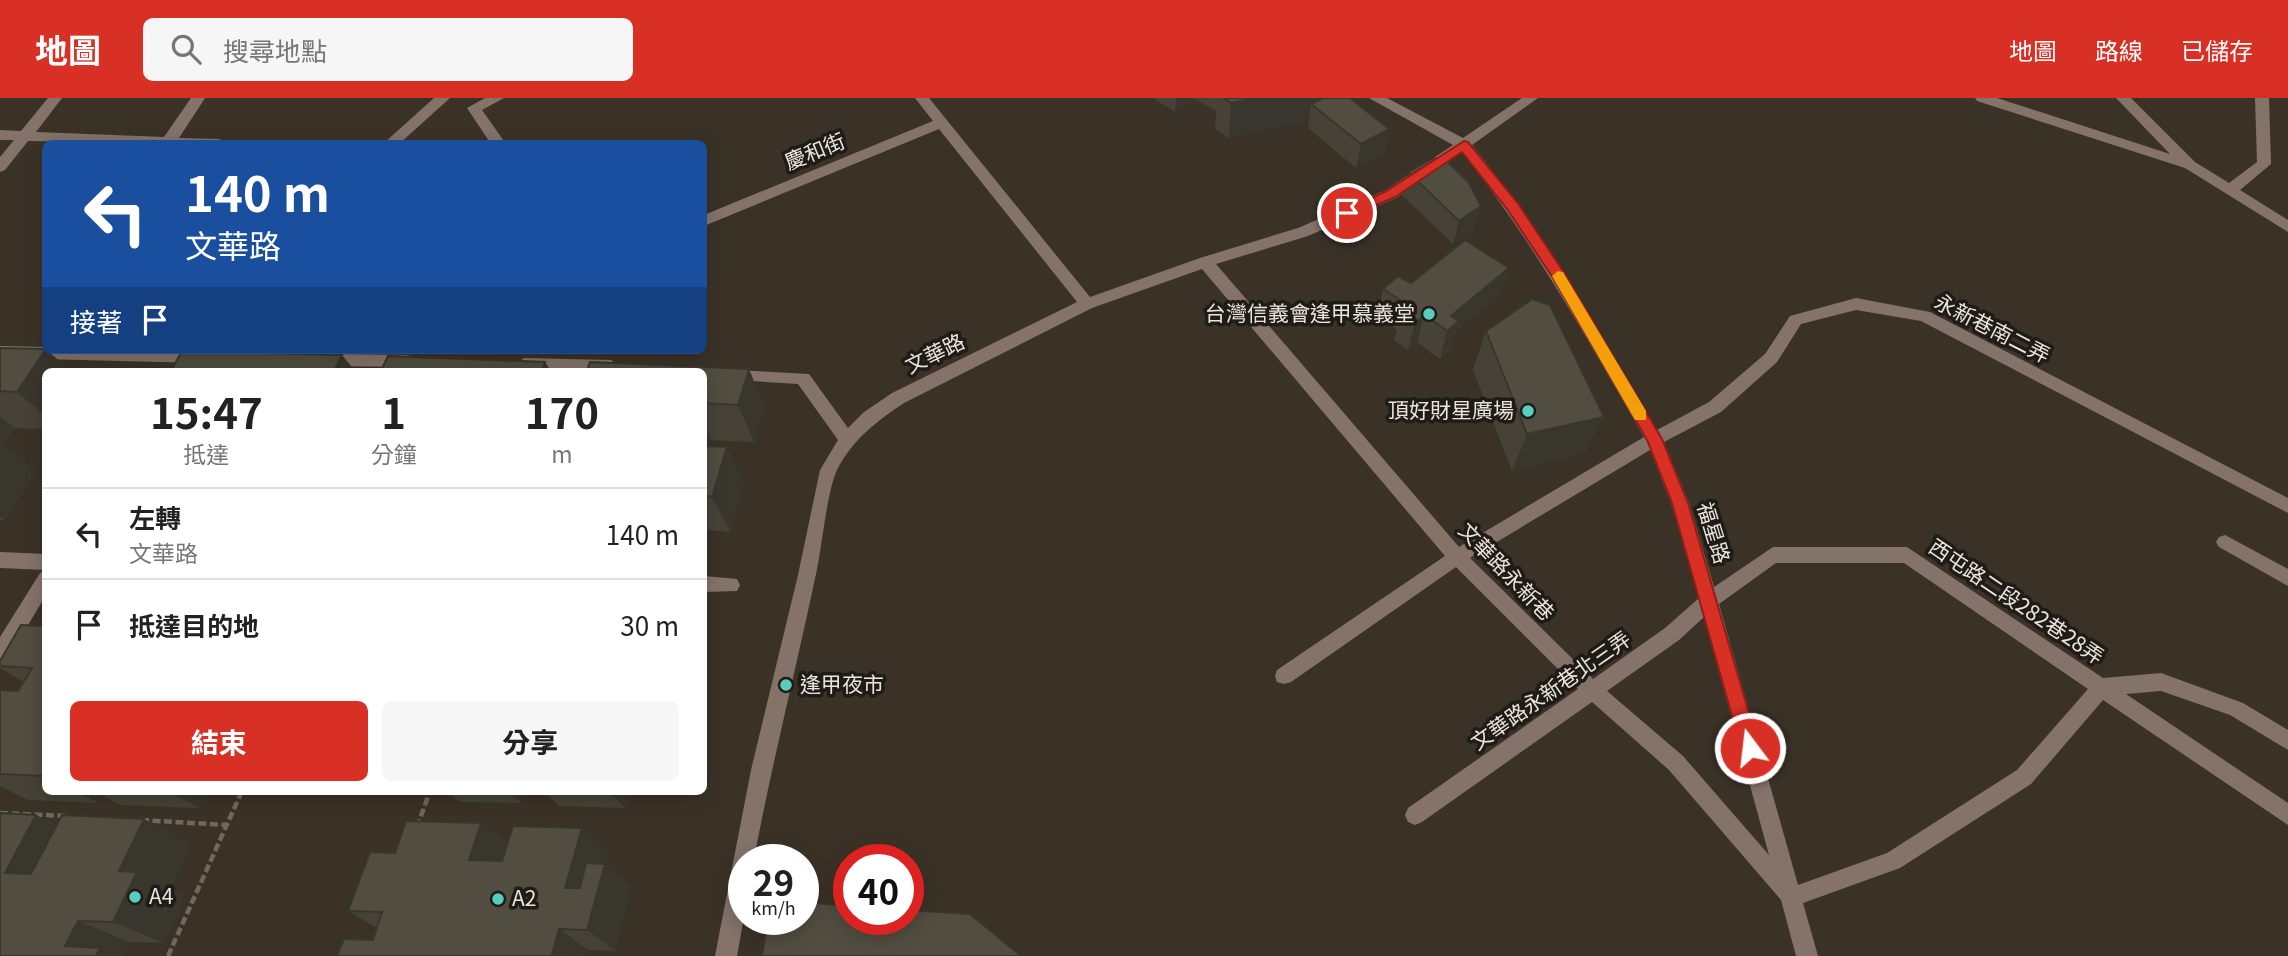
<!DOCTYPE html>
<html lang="zh-TW">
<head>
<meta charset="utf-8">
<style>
	:root { --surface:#fff; --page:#f6f6f6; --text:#222; --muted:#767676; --line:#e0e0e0; --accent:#d93025 }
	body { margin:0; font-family:Georgia,"Noto Sans TC",serif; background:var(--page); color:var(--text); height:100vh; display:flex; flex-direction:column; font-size:26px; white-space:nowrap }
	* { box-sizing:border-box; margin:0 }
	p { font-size:23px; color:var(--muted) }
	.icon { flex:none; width:38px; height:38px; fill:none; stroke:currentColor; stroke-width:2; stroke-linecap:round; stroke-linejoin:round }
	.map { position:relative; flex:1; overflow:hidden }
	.side { position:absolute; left:42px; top:270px; width:665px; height:427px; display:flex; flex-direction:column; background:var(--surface); border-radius:10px; box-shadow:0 4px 18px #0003 }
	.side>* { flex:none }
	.banner { position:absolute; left:42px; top:42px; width:665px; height:214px; border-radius:10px; box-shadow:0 4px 18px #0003; background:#1a4fa0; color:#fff; overflow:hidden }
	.speed { position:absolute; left:728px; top:746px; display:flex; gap:14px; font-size:35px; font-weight:700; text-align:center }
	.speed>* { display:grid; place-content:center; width:91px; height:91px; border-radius:50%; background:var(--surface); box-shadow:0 4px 18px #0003; line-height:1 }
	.speed small { font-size:18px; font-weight:400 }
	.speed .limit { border:10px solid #d22; background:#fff; color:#111 }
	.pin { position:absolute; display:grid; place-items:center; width:60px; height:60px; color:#fff; margin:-30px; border:4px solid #fff; border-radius:50%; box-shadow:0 2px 7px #0007 }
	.me { position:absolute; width:77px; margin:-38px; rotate:345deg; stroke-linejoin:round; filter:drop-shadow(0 0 5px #0008) }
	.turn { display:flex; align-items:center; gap:24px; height:147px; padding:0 28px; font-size:32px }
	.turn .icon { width:91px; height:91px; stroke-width:2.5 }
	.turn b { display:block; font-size:49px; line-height:60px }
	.then { display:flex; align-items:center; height:66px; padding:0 28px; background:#0003; gap:14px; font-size:26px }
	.eta { display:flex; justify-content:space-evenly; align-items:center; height:119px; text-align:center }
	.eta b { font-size:42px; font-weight:700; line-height:49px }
	.primary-button { display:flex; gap:14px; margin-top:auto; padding:14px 28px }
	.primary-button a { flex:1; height:80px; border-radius:10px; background:var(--accent); color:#fff; font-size:28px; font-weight:700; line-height:80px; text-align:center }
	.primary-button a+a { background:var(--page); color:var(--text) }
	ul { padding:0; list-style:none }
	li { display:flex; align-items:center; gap:21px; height:91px; padding:0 28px; border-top:2px solid var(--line) }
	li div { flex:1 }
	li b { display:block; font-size:26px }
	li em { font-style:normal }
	header { display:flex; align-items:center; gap:42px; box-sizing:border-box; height:98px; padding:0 35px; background:var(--accent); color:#fff }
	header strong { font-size:33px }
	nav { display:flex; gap:38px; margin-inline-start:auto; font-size:24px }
	.search { width:490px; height:63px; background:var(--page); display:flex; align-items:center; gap:18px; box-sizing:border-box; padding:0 24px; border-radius:10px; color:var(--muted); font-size:26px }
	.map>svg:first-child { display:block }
</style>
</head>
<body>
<header>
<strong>地圖</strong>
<div class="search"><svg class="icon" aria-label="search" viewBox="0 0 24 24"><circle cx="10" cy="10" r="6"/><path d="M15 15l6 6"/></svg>搜尋地點</div>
<nav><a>地圖</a><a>路線</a><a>已儲存</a></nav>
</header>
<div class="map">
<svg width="2288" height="858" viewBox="0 0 2288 858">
	<rect width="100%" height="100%" fill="#3b3227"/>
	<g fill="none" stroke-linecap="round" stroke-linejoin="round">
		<g stroke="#70675e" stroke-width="4.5" stroke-dasharray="8 3.5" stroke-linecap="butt">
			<path d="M0 715 66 718"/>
			<path d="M141 722 227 727"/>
			<path d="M417 729 430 693"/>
			<path d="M168 858 242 693"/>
		</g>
		<g fill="#85736a" fill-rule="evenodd">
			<path d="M48 0H62L36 34 164 39 191 0H205L179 40 219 41 226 46 28 43 5 72 0 74V59L14 42H0V32L21 33Z"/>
			<path d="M434 0H450L399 46H383Z"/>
			<path d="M485 0H504L482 12 506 46H491L467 10Z"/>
			<path d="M915 0H929L1090 199 1200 160 1298 130 1386 92 1453 47 1369 0H1387L1463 40 1522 0H1538L1472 47C1544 136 1599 234 1657 332L1709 304 1765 256 1790 218 1856 200 1930 214 2288 400V415L1921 223 1856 212 1801 226 1777 264 1721 314 1664 344 1689 405 1714 489 1773 449H1907L2103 580 2161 575 2243 605 2288 632V652L2230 617 2161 593 2126 596 2288 705V727L2103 602 2031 686 1900 770 1803 805 1818 858H1796L1781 802 1669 672 1592 604 1422 724 1415 727 1408 724 1405 717 1408 710 1578 591 1456 469 1291 584 1284 586 1277 584 1275 578 1277 572 1445 458 1202 171 1092 210 904 305C877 323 852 342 837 372 827 393 822 449 816 476 796 571 772 665 754 761H744V819L737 858H715L751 672 798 477 820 372 838 342 798 286 704 280V273H696L698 270 809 276 848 330 864 314 892 295 1077 204 939 31 704 128V117L933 23ZM1462 54C1533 143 1587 241 1644 339L1459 449 1216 166 1308 138 1396 100ZM1650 352 1671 405 1699 500 1665 530 1593 581 1470 460ZM1776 465H1904L2088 591 2017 672 1887 755 1798 787 1719 506ZM1704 519 1769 757 1683 658 1607 593 1679 542Z"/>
			<path d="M1975 0H1997L2170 56 2116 0H2131L2195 64 2229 85 2257 64 2255 0H2269L2271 66 2240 92 2288 122V134L2185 70 1977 3Z"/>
			<path d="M0 248 46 249V252L202 253 210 259 202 265 0 260Z"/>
			<path d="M324 256 408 257 416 263 408 269 324 268 316 262Z"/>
			<path d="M524 260 611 262 619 268 615 273 524 272 516 266Z"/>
			<path d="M2225 437 2288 471V488L2219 449 2216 444 2219 439Z"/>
			<path d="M0 454 46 456V472L0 470Z"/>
			<path d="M46 472V497L7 562 0 564V539L40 475Z"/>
			<path d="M704 478 737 481 740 487 737 493 704 494Z"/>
		</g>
	</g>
	<g fill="#464237">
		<path d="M1153 0H1350L1385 55 1356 70 1308 30 1309 23 1229 40 1215 31 1216 13 1195 1 1175 14Z"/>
		<path d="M1408 74 1474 132 1453 146 1402 97Z"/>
		<path d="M1509 170 1499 197 1456 234 1451 250 1440 261 1417 244 1408 252 1394 242 1397 232 1377 218 1383 191Z"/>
		<path d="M1486 233 1586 355 1512 373 1473 272Z"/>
		<path d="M0 250 47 252 70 273H46V331L14 330 3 348 35 373 5 422H0Z"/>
		<path d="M749 271 764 309 754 344 711 342 709 348 727 349 743 385 730 434 704 432V273Z"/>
		<path d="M46 528V693H207L199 710 120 707 102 697 98 705 28 702 0 688V592L18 593 23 584 0 570V563Z"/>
		<path d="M446 693H525L521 705 460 704Z"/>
		<path d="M543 693H630L625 710 559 708Z"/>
		<path d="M36 717 57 727 144 721 191 746 171 791 185 797 164 845 130 844 0 858Z"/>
		<path d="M481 725 508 746 582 730 608 755 605 766 631 789 615 853 588 852 586 858 373 842 377 830 348 813 395 755Z"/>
	</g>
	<g fill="#39362d">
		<path d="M1176 0H1195L1175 14Z"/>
		<path d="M1228 0H1326L1311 6 1309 23 1307 24 1229 40 1231 5Z"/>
		<path d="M1389 31 1385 55 1356 70 1361 46Z"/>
		<path d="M1481 108 1474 132 1453 146 1459 123Z"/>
		<path d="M1509 170 1499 197 1456 234 1451 250 1440 261 1451 218Z"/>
		<path d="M1424 217 1417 244 1408 252 1415 225Z"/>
		<path d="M46 251 70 273H46V318L17 294Z"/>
		<path d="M342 257 355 273H334Z"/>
		<path d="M545 264 551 273H542Z"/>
		<path d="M749 271 764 309 754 344 738 307Z"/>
		<path d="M0 318 14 330 3 348 35 373 5 422 0 418Z"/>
		<path d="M1604 319 1586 355 1512 373 1527 336Z"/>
		<path d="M704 326 711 342 704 366Z"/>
		<path d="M727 349 743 385 730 434 712 399Z"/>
		<path d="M76 693H94L102 697 98 705Z"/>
		<path d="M169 693H207L199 710Z"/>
		<path d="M507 693H525L521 705Z"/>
		<path d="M609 693H630L625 710Z"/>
		<path d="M36 717 88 742 60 798 5 775Z"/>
		<path d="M144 721 191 746 171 791 185 797 164 845 113 824 119 773Z"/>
		<path d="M481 725 512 750 502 786 469 762Z"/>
		<path d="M582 730 608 755 605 766 631 789 615 853 587 832 565 790Z"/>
		<path d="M78 823 130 844 124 858H92L65 848Z"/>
		<path d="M559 831 588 852 586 858 552 857Z"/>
	</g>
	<g fill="#514d40" stroke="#39362d" stroke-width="2">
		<path d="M1224 0H1254L1231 5Z"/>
		<path d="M1323 0H1350L1389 31 1361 46 1311 6Z"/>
		<path d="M1433 60 1448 64 1469 85 1481 108 1459 123 1408 74Z"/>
		<path d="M1465 142 1509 170 1451 218 1459 223 1448 233 1424 217 1415 225 1401 215 1409 208 1383 191 1398 178 1411 185Z"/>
		<path d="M1532 201 1550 207 1604 319 1527 336 1486 233Z"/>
		<path d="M0 250 46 251 17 294 0 293Z"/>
		<path d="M182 253 342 257 334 273H171Z"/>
		<path d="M388 258 545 264 542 273H381Z"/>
		<path d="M590 264 749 271 738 307 704 305V273H587Z"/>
		<path d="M704 348 727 349 712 399 704 398Z"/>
		<path d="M21 527 46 528V678L0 676V592L18 593 32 570 0 568V563Z"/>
		<path d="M0 715 36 717 5 775 31 776 62 717 144 721 119 773 137 774 113 824 78 823 65 848 100 850 96 858H0Z"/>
		<path d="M406 723 481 725 469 762 502 763 513 728 582 730 565 790H580L586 765 605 766 587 832 559 831 552 857 569 858H337L344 841 373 842 382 814 348 813 370 754 395 755Z"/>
		<path d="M803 804 849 808V821H908V812L970 816 1021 858H762L768 821H803Z"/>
	</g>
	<path fill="#d93025" stroke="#8d1f18" stroke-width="2" d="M1464 43 1468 44 1517 104 1563 173 1662 341 1688 405 1759 650 1757 656H1744L1741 650 1672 405 1647 342 1553 180 1507 111 1462 54 1395 99 1347 120 1340 115 1386 93Z"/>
	<path fill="#f59e0b" d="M1558 173 1563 174 1646 313V322H1635L1552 178Z"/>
	<g fill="#58cec0" stroke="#1f1b16" stroke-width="2.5">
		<circle cx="1429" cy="216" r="7"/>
		<circle cx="1528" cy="313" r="7"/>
		<circle cx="786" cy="587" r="7"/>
		<circle cx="135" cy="799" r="7"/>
		<circle cx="498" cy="801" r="7"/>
	</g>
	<g text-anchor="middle" stroke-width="7" stroke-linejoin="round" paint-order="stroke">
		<g font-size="21" fill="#eae4de" stroke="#1f1b16">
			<text transform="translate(815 54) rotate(-22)" y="7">慶和街</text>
			<text transform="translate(1992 231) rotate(27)" y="7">永新巷南二弄</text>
			<text transform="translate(935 256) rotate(-26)" y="7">文華路</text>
			<text transform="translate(1713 435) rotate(73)" y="7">福星路</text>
			<text transform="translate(1506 474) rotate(46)" y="7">文華路永新巷</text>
			<text transform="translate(2016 504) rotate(34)" y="7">西屯路二段282巷28弄</text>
			<text transform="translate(1551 593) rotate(-35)" y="7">文華路永新巷北三弄</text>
		</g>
		<g font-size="21" fill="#eae4de" stroke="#1f1b16" text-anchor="start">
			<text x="1415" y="223" text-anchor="end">台灣信義會逢甲慕義堂</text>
			<text x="1514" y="320" text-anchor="end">頂好財星廣場</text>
			<text x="800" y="594">逢甲夜市</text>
			<text x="149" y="806">A4</text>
			<text x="512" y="808">A2</text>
		</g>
	</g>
</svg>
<div class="speed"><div>29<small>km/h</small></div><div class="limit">40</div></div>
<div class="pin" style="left:1347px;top:115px;background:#d93025"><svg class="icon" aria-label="arrive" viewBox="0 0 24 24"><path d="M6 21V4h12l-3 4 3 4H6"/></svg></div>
<svg class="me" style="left:1750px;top:650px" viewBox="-20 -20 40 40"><circle r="17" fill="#d93025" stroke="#fff" stroke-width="3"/><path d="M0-11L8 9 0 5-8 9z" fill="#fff"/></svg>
<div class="banner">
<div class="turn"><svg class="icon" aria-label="left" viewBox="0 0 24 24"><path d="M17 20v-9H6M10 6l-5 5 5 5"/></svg><div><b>140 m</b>文華路</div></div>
<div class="then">接著<svg class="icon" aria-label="arrive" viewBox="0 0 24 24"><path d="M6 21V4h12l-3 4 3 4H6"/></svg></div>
</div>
<section class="side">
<div class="eta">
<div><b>15:47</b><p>抵達</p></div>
<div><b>1</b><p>分鐘</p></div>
<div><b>170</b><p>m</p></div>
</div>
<ul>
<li><svg class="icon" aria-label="left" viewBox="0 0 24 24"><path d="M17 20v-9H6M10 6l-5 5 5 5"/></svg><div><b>左轉</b><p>文華路</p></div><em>140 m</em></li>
<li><svg class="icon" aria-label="arrive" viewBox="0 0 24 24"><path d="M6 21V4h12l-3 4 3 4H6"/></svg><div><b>抵達目的地</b></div><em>30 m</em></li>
</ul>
<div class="primary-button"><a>結束</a><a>分享</a></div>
</section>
</div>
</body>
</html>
